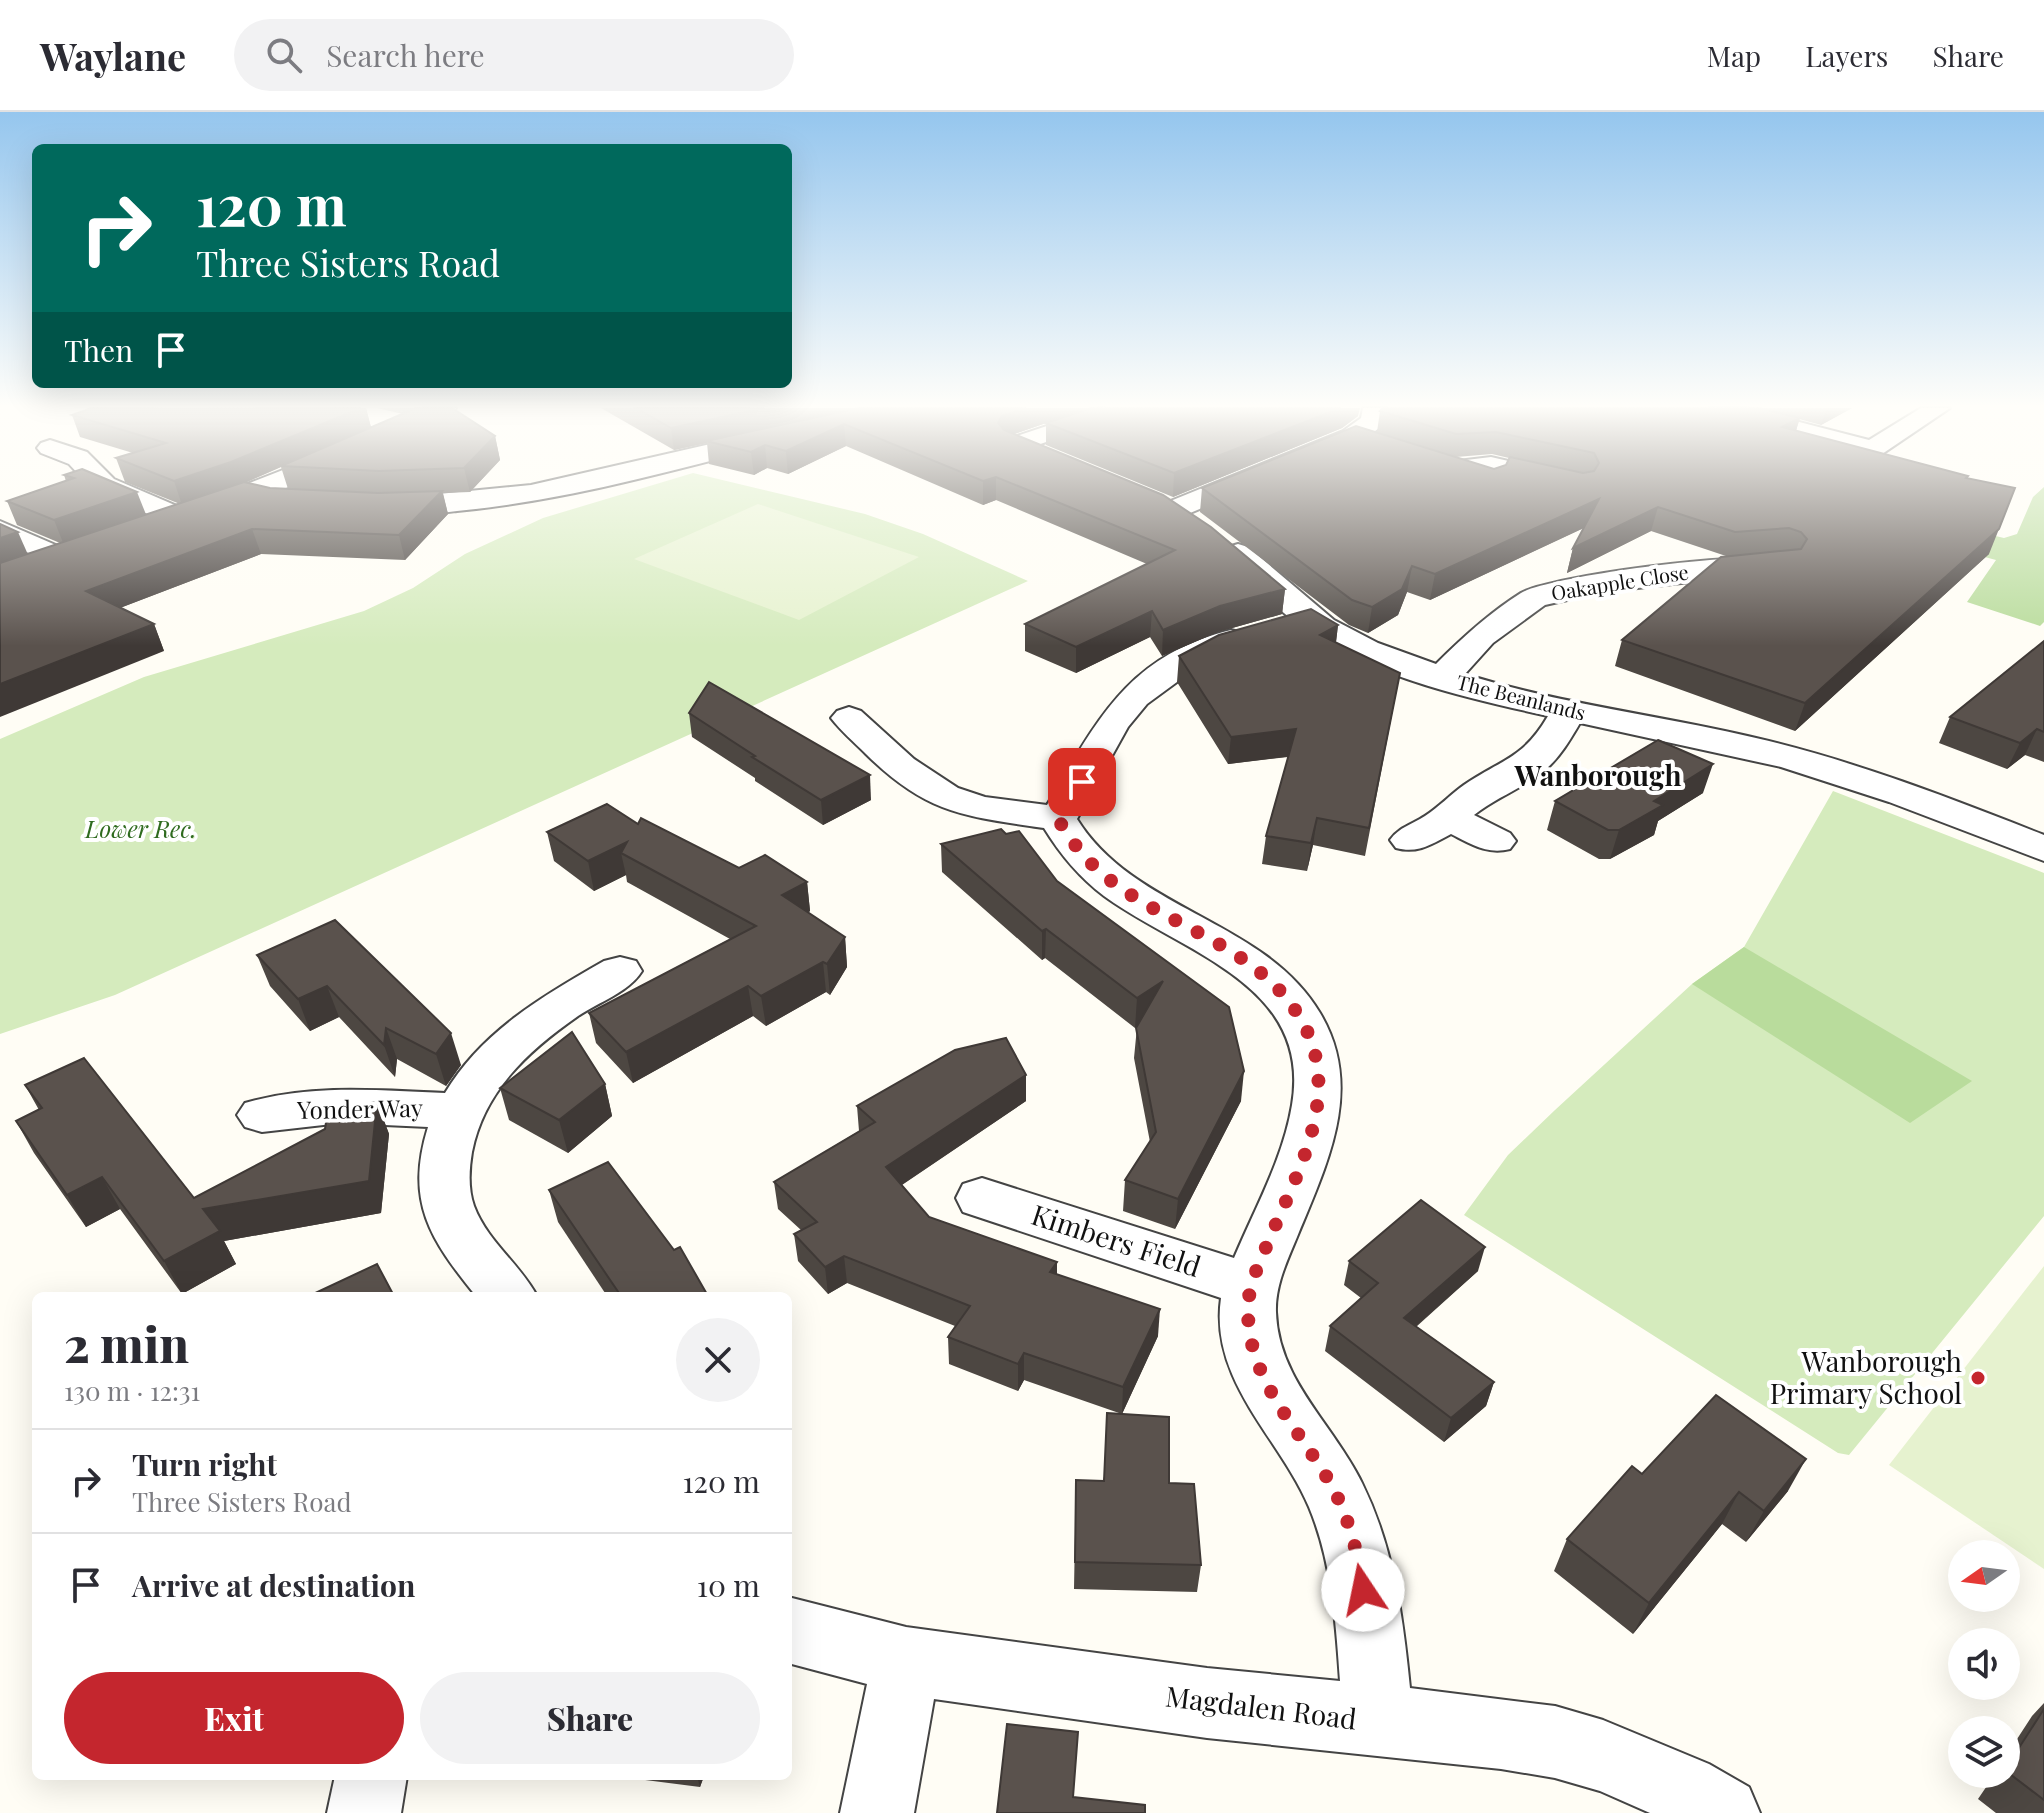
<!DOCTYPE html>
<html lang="en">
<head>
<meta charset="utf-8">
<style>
	:root { --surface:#fff; --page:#f2f2f3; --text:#2b2b33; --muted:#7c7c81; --line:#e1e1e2; --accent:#c4262e }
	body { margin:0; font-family:"Playfair Display",serif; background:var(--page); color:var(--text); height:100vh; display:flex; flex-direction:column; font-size:30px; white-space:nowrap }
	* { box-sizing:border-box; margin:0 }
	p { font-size:26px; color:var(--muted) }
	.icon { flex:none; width:44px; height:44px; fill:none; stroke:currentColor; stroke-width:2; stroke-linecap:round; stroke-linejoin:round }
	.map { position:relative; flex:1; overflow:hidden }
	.sheet { position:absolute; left:32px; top:1180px; width:760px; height:488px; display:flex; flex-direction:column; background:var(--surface); border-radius:12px; box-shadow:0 8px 32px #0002 }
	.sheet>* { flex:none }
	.banner { position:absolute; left:32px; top:32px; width:760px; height:244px; border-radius:12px; box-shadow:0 8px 32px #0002; background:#00695c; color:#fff; overflow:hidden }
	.needle { width:52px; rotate:256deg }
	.buttons { position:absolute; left:1948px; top:1428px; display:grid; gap:16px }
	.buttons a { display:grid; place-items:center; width:72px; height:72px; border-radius:50%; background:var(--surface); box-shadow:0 8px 32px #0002; font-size:40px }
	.pin { position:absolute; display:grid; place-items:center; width:68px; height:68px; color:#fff; margin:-34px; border-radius:16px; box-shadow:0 4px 12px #0006 }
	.me { position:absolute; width:88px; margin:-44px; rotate:349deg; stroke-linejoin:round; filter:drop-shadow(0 0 6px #0008) }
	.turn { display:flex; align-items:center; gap:28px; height:168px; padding:0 32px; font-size:36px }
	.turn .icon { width:104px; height:104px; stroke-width:2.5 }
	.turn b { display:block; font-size:56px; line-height:68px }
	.then { display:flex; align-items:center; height:76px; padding:0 32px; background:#0003; gap:16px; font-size:30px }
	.round { display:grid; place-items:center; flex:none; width:84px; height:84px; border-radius:42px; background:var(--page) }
	.summary { display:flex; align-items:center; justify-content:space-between; height:136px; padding:0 32px }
	h1 { font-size:48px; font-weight:800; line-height:60px }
	.action { display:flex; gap:16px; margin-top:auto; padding:16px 32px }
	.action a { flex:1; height:92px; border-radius:48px; background:var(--accent); color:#fff; font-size:32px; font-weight:800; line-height:92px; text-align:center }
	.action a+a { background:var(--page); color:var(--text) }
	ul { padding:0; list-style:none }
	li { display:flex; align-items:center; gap:24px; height:104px; padding:0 32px; border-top:2px solid var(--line) }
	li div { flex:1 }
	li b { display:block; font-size:30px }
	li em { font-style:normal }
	header { display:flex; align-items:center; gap:48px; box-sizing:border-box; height:112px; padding:0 40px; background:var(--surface); border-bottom:2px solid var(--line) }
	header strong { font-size:38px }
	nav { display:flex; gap:44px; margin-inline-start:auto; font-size:28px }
	.search { width:560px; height:72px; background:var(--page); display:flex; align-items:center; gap:20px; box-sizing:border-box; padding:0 28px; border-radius:44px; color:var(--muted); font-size:30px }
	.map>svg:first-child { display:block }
</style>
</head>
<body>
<header>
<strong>Waylane</strong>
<div class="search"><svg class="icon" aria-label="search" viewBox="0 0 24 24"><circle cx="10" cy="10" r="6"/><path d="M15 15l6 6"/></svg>Search here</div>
<nav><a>Map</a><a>Layers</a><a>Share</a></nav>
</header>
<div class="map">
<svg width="2044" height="1701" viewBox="0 0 2044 1701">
	<rect width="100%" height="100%" fill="#fffdf5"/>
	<g fill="#d5ebbd">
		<path d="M693 361 865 402 923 422 1028 469 115 883 0 922V627L144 565 364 499 413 476 465 442 543 406Z"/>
		<path d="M1833 679 2044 761V1104L1849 1343 1838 1341 1464 1103 1508 1043 1555 998 1692 872 1744 835Z"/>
	</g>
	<g fill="#b9dc9c">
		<path d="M2044 375V510L2040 514 1967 490 1996 448 1812 399 1840 387 2004 426 2017 422 2033 385Z"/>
		<path d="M1744 835 1972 969 1910 1011 1692 872Z"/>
	</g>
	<g fill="#e6f2cf">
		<path d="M758 392 919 445 799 508 634 447Z"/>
		<path d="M2044 1154V1457L1889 1353Z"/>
	</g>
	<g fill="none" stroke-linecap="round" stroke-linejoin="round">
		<defs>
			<g id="minor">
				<path d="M424 296H456L453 301 306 368 221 402 211 404 201 402 197 396 201 390 288 356Z"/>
				<path d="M1101 296 1111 298 1114 303 1111 308 1014 341 1005 338 1001 333 1005 328Z"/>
				<path d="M1363 296H1387L1382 314 1361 329 1183 404 1173 406 1163 404 1159 398 1163 392 1343 319 1361 306Z"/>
				<path d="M1710 296H1745L1869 328 1921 296H1950L1882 342 1873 345 1749 314 1713 301Z"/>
				<path d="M767 319 776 322 780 327 776 332C671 359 565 389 457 399 432 402 402 406 377 400L373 394 377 388 531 373Z"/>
				<path d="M50 328 87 340 114 367 191 400 195 406 191 412 181 414 171 412 94 379 69 352 41 341 37 336 41 331Z"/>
				<path d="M1491 345 1566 362 1570 368 1566 374 1557 376 1491 361 1450 365 1441 363 1437 357 1441 351Z"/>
				<path d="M0 409 72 440 77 446 72 452 62 455 0 429Z"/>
				<path d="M1238 432 1248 435 1334 508 1378 531 1436 552C1462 526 1489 501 1521 481 1550 464 1744 439 1777 448L1781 454 1777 460 1603 480 1545 493 1493 531 1465 562C1559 592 1660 603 1756 626 1855 649 1950 686 2044 723V749L1889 690 1781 655 1580 611C1570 628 1560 645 1545 658 1524 676 1496 685 1474 703L1510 721 1516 729 1510 737C1487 743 1471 732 1451 722 1432 732 1418 742 1396 736L1390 728C1399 715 1413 712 1425 704 1439 695 1450 683 1464 673 1502 647 1523 647 1548 604 1471 587 1377 566 1310 521 1280 501 1254 473 1228 447L1223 441 1228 435Z"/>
				<path d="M1231 518 1242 521 1247 528 1242 535 1192 559 1147 592 1128 615 1077 707C1135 800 1264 807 1320 901 1365 976 1327 1052 1297 1125 1287 1149 1275 1174 1276 1200 1278 1268 1334 1313 1362 1371 1394 1436 1403 1505 1410 1576L1555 1594 1603 1608 1709 1652 1749 1675 1760 1701H1650L1600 1679 1555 1666 1501 1657 1207 1626 934 1587 914 1701H840L867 1572 788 1551V1485L906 1515 1207 1556 1340 1569C1336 1511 1332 1450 1309 1395 1280 1326 1209 1269 1221 1186L963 1100 956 1086 963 1072 982 1066 1234 1146C1255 1096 1283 1047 1292 993 1313 871 1180 840 1104 784 1079 765 1060 742 1044 716 963 704 927 702 866 642 854 630 841 619 831 606L837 599 849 595 861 599 914 647 958 676 985 685 1047 693C1097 609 1127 544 1231 518Z"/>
				<path d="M620 845 636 849 642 859C629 880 599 890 578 904 528 939 484 979 472 1040 469 1058 468 1077 474 1094 487 1129 520 1152 537 1184H476C430 1127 405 1090 428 1015L341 1011 262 1020 245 1015 237 1003 245 991C309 972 378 978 445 981 481 920 544 883 604 849Z"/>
				<path d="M335 1664H407L401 1701H327Z"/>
			</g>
		</defs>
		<use href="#minor" stroke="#444" stroke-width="4"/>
		<use href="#minor" fill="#fff" fill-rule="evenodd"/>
	</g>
	<g fill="#4d4742" fill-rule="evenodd">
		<path d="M86 296H366L371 315 403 302 377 296H452L495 324 500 348 470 380 443 381 448 402 405 448 261 442 120 496 154 512 164 539 28 442 60 431 17 413 7 389 66 369 64 363 82 357 146 403 180 392 125 370 116 346 133 341 80 325 72 303 88 297ZM281 355 288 377 270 376 245 371Z"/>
		<path d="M601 296H1089L1050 310 1358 304 1342 316 1173 385 1046 333V311L1014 322 1285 477 1282 502 1218 520 1162 544 1150 525 1076 561 1025 539V512L1147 452 996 388 983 393 846 334 788 362 767 356 754 363 709 352 707 331 674 338Z"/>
		<path d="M1383 296H1852L1821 313 1799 307 1796 319 1967 366 1989 442 1795 619 1615 554 1622 528 1726 444 1651 419 1567 461 1573 436 1584 416 1430 488 1407 480 1398 503 1368 521 1349 513 1200 400 1202 376 1377 320 1380 299ZM1492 342 1509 346 1506 353 1494 357 1456 345Z"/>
		<path d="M1338 513 1336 530 1395 587 1365 744 1313 733 1307 759 1262 752 1266 724 1288 645 1228 652 1177 570 1179 544Z"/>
		<path d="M2044 529V650L2025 643 2007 657 1939 631 1950 605Z"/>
		<path d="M689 601 871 688 823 713 755 669V666L692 625Z"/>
		<path d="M1703 681 1658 709 1654 723 1610 747H1599L1547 718 1555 689Z"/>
		<path d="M638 712 739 756 807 770 810 799 808 801 845 825 847 855 830 883 826 880 766 914 753 904 633 971 596 931 589 901 730 827 627 770 626 763 594 779 554 749 547 720Z"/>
		<path d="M941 732 1057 769 1241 989 1175 1117 1123 1099 1125 1068 1150 1030 1134 946 1137 915 1135 916 1045 846 1042 848 942 760Z"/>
		<path d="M335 808 461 953 446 974 397 947 395 965 339 905 310 919 270 874 257 843Z"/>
		<path d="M1026 963V989L902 1073 929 1105 1057 1150V1163L1158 1224 1122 1302 1169 1371 1201 1453 1197 1480 1074 1477 1076 1368 1103 1369 1119 1301 1024 1268 1018 1279 949 1252 948 1225 955 1214 847 1171 828 1182 798 1149 794 1122 801 1118 778 1097 774 1070 859 1019 857 994Z"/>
		<path d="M605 972 612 1004 568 1041 509 1008 500 976Z"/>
		<path d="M25 973 194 1086 377 990 389 1022 381 1101 224 1129 236 1152 182 1182 120 1097 86 1115 34 1041 16 1009 39 998Z"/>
		<path d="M549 1078 708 1184H607L558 1110Z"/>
		<path d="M1349 1149 1478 1159 1416 1215 1494 1270 1486 1294 1444 1330 1325 1239 1330 1214 1361 1186 1344 1173Z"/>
		<path d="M1642 1362 1788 1379 1746 1430 1722 1412 1633 1522 1554 1459 1567 1427Z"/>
		<path d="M2044 1591V1701H1996L1978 1687 1995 1662H2006V1644L2032 1604Z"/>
		<path d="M614 1664H704L700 1675Z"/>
	</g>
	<g fill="#3f3936">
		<path d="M361 296H366L371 316 239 373 182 393 174 369Z"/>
		<path d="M402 296H417L404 302Z"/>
		<path d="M764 296H867L706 329 707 331 674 338 671 316Z"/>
		<path d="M1026 296H1089L1003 326 998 311 1002 304Z"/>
		<path d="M1341 296H1360L1358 304 1342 316 1173 385 1174 361Z"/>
		<path d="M1827 296H1852L1821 313Z"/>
		<path d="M1800 306 1793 328 1782 315Z"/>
		<path d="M844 312 846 334 788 362 786 339Z"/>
		<path d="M495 324 500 348 470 380 464 356Z"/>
		<path d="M765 333 767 356 754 363 751 340Z"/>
		<path d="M996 365V388L983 393V369Z"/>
		<path d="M442 379 448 402 405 448 399 423Z"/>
		<path d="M137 380 147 405 64 433 54 408Z"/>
		<path d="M1599 387 1594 411 1430 488 1435 462Z"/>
		<path d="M1658 395 1651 419 1567 461 1573 436Z"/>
		<path d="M252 417 261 442 96 505 86 479Z"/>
		<path d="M1999 417 1989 442 1795 619 1805 591Z"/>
		<path d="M18 420 29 445 0 455V426Z"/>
		<path d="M1412 454 1407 480 1398 503 1368 521 1372 495Z"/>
		<path d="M1285 477 1282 502 1218 520 1162 544 1163 518 1220 494Z"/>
		<path d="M1152 499 1150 525 1076 561V535Z"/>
		<path d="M154 512 164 539 0 605V572Z"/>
		<path d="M1338 513 1335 538 1320 523Z"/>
		<path d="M1296 617 1293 644 1228 652 1231 625Z"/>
		<path d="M2037 617 2025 643 2007 657 2020 631Z"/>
		<path d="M1713 652 1703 681 1658 709 1654 723 1610 747 1619 718 1654 689Z"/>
		<path d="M870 663 871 688 823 713 821 688Z"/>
		<path d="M1317 706 1313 733 1307 759 1311 731Z"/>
		<path d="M627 730 621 741 626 763 594 779 588 749Z"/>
		<path d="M807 770 810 799 786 813 782 783Z"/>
		<path d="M1046 817 1045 846 1042 848V819Z"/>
		<path d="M845 825 847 855 830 883 827 852Z"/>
		<path d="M823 850 826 880 766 914 761 884Z"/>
		<path d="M1163 869 1161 898 1135 916 1137 886Z"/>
		<path d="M327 874 339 905 310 919 298 887Z"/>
		<path d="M748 874 753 904 633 971 626 940Z"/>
		<path d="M386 916 397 947 395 965 384 933Z"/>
		<path d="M451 921 461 953 446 974 436 942Z"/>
		<path d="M1244 959 1241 989 1175 1117 1178 1087Z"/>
		<path d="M1026 963V989L888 1082 886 1055Z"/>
		<path d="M605 972 612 1004 568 1041 559 1008Z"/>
		<path d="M377 990 389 1022 381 1101 224 1129 236 1152 182 1182 164 1149 203 1097Z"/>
		<path d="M102 1065 120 1097 86 1115 67 1083Z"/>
		<path d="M1485 1135 1478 1159 1398 1230 1404 1206Z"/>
		<path d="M844 1144 847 1171 828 1182 825 1155Z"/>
		<path d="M1057 1150V1177L1050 1160Z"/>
		<path d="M1160 1197 1158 1224 1122 1302 1123 1275Z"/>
		<path d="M1024 1241V1268L1018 1279V1252Z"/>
		<path d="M1494 1270 1486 1294 1444 1330 1451 1306Z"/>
		<path d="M788 1330 792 1351 788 1353Z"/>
		<path d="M1806 1347 1788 1379 1746 1430 1764 1399Z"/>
		<path d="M1739 1380 1722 1412 1633 1522 1649 1491Z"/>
		<path d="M697 1664H704L700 1675Z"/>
	</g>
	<g fill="#5a524d" stroke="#3f3936" stroke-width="2">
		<path d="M92 296 184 297 361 296 231 350 174 369 116 346 166 331 72 303Z"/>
		<path d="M416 296H452L495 324 464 356 379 359 281 354Z"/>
		<path d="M636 296H764L671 316Z"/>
		<path d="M859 296H1026L1002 304 998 311 1004 318 1163 383 1211 415 1285 477 1220 494 1163 518 1152 499 1076 535 1025 512 1175 438 996 365 983 369 844 312 786 339 765 333 751 340 706 329Z"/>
		<path d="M1091 296H1341L1174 361 1046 311Z"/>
		<path d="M1383 296H1759L1800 306 1782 315 1968 364 1966 366 2015 376 1999 417 1805 591 1622 528 1721 445 1801 437 1807 427 1801 420 1789 416 1735 420 1658 395 1573 436 1599 387 1435 462 1412 454 1402 477 1372 495 1352 488 1202 376 1356 314 1494 357 1506 353 1510 345 1583 361 1594 359 1599 351 1594 341 1496 320 1456 322 1380 299Z"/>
		<path d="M82 357 137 380 54 408 7 389 74 366 64 363Z"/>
		<path d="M244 370 270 376 378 381 442 379 399 423 252 417 86 479 154 512 0 572V451Z"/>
		<path d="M0 412 18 420 0 426Z"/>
		<path d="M1311 497 1338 513 1320 523 1400 561 1369 716 1317 706 1311 731 1266 724 1296 617 1231 625 1179 544 1219 523Z"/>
		<path d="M2044 529V620L2037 617 2020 631 1950 605Z"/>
		<path d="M709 570 870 663 821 688 752 645 755 644 689 601Z"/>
		<path d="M1658 628 1713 652 1654 689 1663 693 1619 718H1608L1555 689Z"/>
		<path d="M607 692 638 712 641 706 739 756 765 743 807 770 782 783 845 825 827 852 823 850 761 884 748 874 626 940 589 901 756 814 621 741 627 730 588 749 547 720Z"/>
		<path d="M1001 717 1006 722 1019 719 1057 769 1229 895 1244 959 1178 1087 1125 1068 1156 1020 1136 916 1163 869 1137 886 1046 817 1042 819 941 732Z"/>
		<path d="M335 808 451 921 436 942 386 916 384 933 327 874 298 887 257 843Z"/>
		<path d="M572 920 605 972 559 1008 500 976Z"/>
		<path d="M1006 926 1026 963 886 1055 929 1105 1057 1150 1050 1160 1160 1197 1123 1275 1024 1241 1018 1252 948 1225 970 1194 844 1144 825 1155 794 1122 817 1110 774 1070 875 1010 857 994 955 938Z"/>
		<path d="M84 946 194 1086 325 1017 328 998 377 990 369 1069 203 1097 220 1119 164 1149 102 1065 67 1083 16 1009 42 996 25 973Z"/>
		<path d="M608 1050 674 1138 680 1135 708 1184H621L549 1078Z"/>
		<path d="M1421 1088 1485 1135 1404 1206 1494 1270 1451 1306 1330 1214 1378 1171 1349 1149Z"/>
		<path d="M377 1152 394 1184H309Z"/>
		<path d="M1716 1283 1806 1347 1764 1399 1739 1380 1649 1491 1567 1427 1632 1354 1642 1362Z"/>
		<path d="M1107 1301 1169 1305V1371L1194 1372 1201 1453 1075 1450 1076 1368 1104 1369Z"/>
		<path d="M2044 1597V1688L2006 1659V1656Z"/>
		<path d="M1007 1612 1078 1620 1073 1685 1145 1693V1701H997Z"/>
	</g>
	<linearGradient id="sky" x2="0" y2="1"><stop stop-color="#95c6ee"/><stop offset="0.55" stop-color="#fffefa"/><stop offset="1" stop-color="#fffefa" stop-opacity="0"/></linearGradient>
	<rect width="2044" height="534" fill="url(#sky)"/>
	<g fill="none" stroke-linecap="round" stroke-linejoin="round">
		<path stroke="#c4262e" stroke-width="14" stroke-dasharray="0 25.2" d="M1082 670 1058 707C1068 724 1080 741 1095 755 1156 813 1252 828 1299 904 1346 980 1297 1060 1267 1133 1257 1156 1247 1177 1248 1202 1250 1268 1294 1311 1326 1364 1347 1398 1358 1439 1363 1478"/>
	</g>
	<circle fill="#c4262e" stroke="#fff" stroke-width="3" cx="1978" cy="1266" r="8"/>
	<g text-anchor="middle" stroke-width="8" stroke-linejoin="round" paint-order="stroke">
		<g font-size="20" fill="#111" stroke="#fff">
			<text transform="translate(1620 471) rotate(-9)" y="7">Oakapple Close</text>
			<text transform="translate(1521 586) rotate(14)" y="7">The Beanlands</text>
		</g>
		<g font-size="24" font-style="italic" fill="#2f6b1f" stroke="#fff">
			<text x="141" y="726">Lower Rec.</text>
		</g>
		<g font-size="24" fill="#111" stroke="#fff">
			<text transform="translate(360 998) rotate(-1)" y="8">Yonder Way</text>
		</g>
		<g font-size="28" font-weight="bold" fill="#111" stroke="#fff">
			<text x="1598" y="674">Wanborough</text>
		</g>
		<g font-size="28" fill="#111" stroke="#fff">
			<text transform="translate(1116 1129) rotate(18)" y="10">Kimbers Field</text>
			<text transform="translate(1261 1596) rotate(7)" y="10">Magdalen Road</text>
		</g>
		<g font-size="28" fill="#111" stroke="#fff" text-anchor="end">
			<text x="1962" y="1260">Wanborough<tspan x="1962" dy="32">Primary School</tspan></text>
		</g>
	</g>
</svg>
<div class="buttons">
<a><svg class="needle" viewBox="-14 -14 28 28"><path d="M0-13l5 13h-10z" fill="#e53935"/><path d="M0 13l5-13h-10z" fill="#7c7c81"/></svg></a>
<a><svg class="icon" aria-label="sound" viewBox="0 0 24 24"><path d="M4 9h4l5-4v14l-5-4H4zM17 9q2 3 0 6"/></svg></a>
<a><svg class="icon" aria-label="layers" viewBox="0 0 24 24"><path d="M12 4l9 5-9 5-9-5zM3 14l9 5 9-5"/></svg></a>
</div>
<div class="pin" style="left:1082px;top:670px;background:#d93025"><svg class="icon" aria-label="arrive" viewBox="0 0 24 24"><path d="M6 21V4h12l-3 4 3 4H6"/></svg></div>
<svg class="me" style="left:1363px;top:1478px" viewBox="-20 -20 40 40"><circle r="19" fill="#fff"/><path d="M0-13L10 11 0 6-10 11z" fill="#c4262e"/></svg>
<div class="banner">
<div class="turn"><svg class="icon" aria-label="right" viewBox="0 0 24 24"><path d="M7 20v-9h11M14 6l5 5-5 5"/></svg><div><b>120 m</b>Three Sisters Road</div></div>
<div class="then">Then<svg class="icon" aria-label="arrive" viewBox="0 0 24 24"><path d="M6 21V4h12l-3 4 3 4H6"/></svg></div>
</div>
<section class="sheet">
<div class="summary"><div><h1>2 min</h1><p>130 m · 12:31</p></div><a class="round"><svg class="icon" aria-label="close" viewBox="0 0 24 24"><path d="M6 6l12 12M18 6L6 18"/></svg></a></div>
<ul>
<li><svg class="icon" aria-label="right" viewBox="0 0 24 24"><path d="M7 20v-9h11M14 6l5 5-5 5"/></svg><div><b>Turn right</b><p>Three Sisters Road</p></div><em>120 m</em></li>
<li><svg class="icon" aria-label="arrive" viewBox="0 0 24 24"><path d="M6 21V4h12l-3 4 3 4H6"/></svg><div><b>Arrive at destination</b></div><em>10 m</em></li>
</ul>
<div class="action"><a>Exit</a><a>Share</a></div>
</section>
</div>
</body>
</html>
